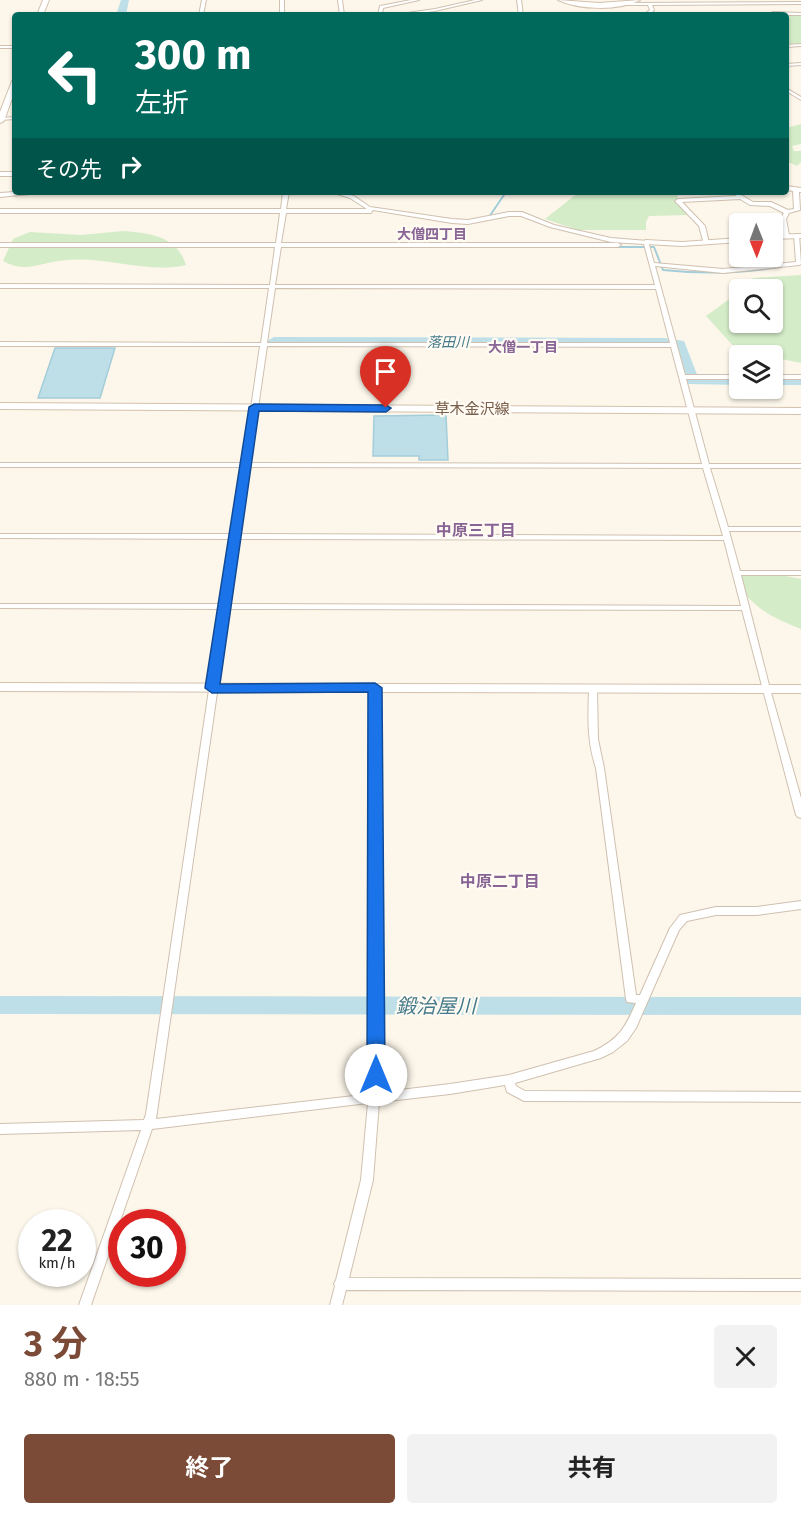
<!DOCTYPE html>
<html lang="ja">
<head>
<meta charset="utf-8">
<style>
	:root { --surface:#fff; --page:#f2f2f2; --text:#222; --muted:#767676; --accent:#7b4b37 }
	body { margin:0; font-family:"Fira Sans","Noto Sans JP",sans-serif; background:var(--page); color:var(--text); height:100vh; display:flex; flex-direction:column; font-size:22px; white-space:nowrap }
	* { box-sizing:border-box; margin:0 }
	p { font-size:20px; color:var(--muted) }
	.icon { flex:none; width:33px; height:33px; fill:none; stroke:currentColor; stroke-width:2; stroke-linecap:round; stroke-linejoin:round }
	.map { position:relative; height:1305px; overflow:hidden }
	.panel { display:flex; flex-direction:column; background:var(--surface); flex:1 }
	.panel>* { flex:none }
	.banner { position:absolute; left:12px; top:12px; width:777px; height:183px; border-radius:6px; box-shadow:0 2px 4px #0004; background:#00695c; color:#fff; overflow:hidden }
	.needle { width:39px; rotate:179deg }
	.tools { position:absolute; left:729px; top:213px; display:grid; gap:12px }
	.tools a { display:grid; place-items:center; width:54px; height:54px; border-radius:6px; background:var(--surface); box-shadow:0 2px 4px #0004; font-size:30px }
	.speed { position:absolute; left:18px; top:1209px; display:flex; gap:12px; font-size:30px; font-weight:700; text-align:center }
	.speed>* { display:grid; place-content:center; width:78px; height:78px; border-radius:50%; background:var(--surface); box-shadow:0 2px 4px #0004; line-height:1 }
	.speed small { font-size:15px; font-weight:400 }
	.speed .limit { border:9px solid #d22; background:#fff; color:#111 }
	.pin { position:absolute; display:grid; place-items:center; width:51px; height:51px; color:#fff; margin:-62px -26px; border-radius:50% 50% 50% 0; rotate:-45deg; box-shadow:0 0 6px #0007 }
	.pin .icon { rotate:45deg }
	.me { position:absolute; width:66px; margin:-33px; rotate:0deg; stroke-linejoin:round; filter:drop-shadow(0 0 4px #0008) }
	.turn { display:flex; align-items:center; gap:21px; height:126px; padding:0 24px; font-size:27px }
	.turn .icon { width:78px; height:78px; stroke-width:2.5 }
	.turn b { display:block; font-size:42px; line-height:51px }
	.then { display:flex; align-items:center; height:57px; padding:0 24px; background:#0003; gap:12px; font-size:22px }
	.round { display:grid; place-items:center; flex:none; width:63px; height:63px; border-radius:6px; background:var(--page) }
	.summary { display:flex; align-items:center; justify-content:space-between; height:102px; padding:0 24px }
	h1 { font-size:36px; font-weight:700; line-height:45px; color:var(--accent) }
	.primary-button { display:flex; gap:12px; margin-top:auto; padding:12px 24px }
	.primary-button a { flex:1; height:69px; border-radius:6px; background:var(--accent); color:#fff; font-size:24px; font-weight:700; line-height:69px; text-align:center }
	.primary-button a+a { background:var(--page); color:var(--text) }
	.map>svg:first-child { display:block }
</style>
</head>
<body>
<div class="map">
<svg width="801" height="1305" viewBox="0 0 801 1305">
	<rect width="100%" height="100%" fill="#fdf7eb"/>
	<g fill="#d4ecc8" fill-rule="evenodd">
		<path d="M771 15H801V43L786 45V15Z"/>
		<path d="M801 124V144L792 146 794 151H801V162L797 166 786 161V128Z"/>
		<path d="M579 192H678L677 202 688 215 649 216 646 222V230H578L545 219Z"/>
		<path d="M123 231C150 233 177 236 186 265 148 274 106 256 66 260 40 262 27 274 3 261L13 239 30 232 81 235Z"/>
		<path d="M801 275V363L737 350 706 316 728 300 744 282 754 278ZM740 290H772V322H740Z"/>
		<path d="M745 573H771L801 579V629C772 617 753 609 736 581Z"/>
	</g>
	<g fill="#bedfe8" stroke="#a4cdda" stroke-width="1.5">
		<path d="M55 348H115L100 398H38Z"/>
		<path d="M446 415 448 460H419V456H373L374 416Z"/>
	</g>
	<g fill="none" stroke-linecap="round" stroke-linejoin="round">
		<g stroke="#a4cdda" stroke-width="2">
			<path d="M0 176H15"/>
			<path d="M489 217 506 192"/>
			<path d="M585 247H654L663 270C702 274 739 274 778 267"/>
		</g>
		<g fill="#bedfe8" fill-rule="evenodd">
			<path d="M121 0H129L126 15H116Z"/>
			<path d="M274 337 664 338 684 341 698 377H740V385L688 384 673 347 664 346 269 344 267 341Z"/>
			<rect x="772" y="377" width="29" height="8"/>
			<path d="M0 996 801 997V1015L0 1014Z"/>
		</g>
		<defs>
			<g id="street">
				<path d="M202 0H206L203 15H199Z"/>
				<rect x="280" y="0" width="4" height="15"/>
				<path d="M338 0H342L344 15H340Z"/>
				<path d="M411 0H419L383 8 382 15H378L380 6Z"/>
				<path d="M475 0H482L435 11 405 15H393L435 9Z"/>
				<path d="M517 0H521L523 15H519Z"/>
				<path d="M801 2V4L652 5 654 10 649 15H644L650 10 648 5H622L620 4 622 3Z"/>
				<path d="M773 12 801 13V15H767Z"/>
				<path d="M801 44V46L786 47V45Z"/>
				<rect x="0" y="46" width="15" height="2"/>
				<path d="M801 63V65L786 66V64Z"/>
				<path d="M786 88 801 97V100L786 91Z"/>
				<path d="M15 117V119L0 120V118Z"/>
				<rect x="0" y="172" width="15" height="4"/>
				<path d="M786 186 801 188V192H799L800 210 789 213 786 219 789 235 786 237 783 235 780 219 784 213 770 206 750 205 740 199 682 202 705 226 709 243 704 244 699 226 675 201 678 199 736 196V194L738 193 753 202H771L788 210 794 209 793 191 786 190Z"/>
				<path d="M15 192H33L30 194 0 197V193Z"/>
				<path d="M283 192H289L286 209H367L350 198 331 192H340L354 196 370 207 452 219 468 220 509 212H522L554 225 611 238 648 241 654 263 723 269 796 262 794 235 799 234 801 264 799 265 723 273 655 266 685 375H740V379H686L709 464H801V468H710L728 527H801V531H729L740 571H801V575H741L770 689 801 798V818L798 817 796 815 742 610 229 609 156 1119 371 1094 370 688 374 685 378 688 383 1092 450 1084 509 1075 594 1051C619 1039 625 1028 636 1003L627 1002 626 999 596 768C587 742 588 716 589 689L593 686 597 689 598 739 604 768 636 995H640L670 928 680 915 716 907H757L801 901V909L757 915H716L687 921 679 930 636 1028 627 1041 613 1052 601 1058 515 1083 516 1086 525 1091 801 1092V1102L524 1101 507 1092 505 1085 450 1094 379 1102 373 1180 349 1278 801 1279V1291L346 1290 342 1305H330L335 1286 334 1284 336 1280 361 1180 368 1103 152 1129 91 1305H79L141 1130 0 1134V1124L144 1120 146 1114 221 609 0 608V604H222L232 539 0 538V534H232L242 467H0V463H243L260 346H0V342L261 343 269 288H0V284L270 285 275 247H0V243H276L280 213H0V209H281ZM373 210 452 223 468 224 509 216H521L550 227 611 242 644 244 655 285H275L281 247H618L621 245 618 243H281L286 213H371ZM275 288 656 289 670 343H267ZM267 346 671 347 702 464 250 463ZM249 467 703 468 723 536 240 534ZM239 539 724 540 741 606 230 604Z"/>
				<rect x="772" y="375" width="29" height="4"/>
			</g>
			<g id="secondary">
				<path d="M43 0H49L43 15H37Z"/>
				<path d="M558 0 599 3 640 0C619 11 579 10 558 0Z"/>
				<path d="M15 79V90L4 121 0 123V112L12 81Z"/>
				<path d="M801 234V238L772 239V235Z"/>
				<path d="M740 238V242L682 246 646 244 642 242 646 240 682 242Z"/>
				<path d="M0 403 801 408V414L0 409Z"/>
				<path d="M0 683 801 685V693L0 691Z"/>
			</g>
		</defs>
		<use href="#street" stroke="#d0c0af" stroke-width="2"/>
		<use href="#secondary" stroke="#d3c1ad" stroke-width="2"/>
		<use href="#street" fill="#fff" fill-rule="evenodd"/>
		<use href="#secondary" fill="#fff" fill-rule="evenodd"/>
	</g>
	<path fill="#1a73e8" stroke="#114b97" stroke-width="1.5" d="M254 404 386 405 391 408 386 412 259 411 220 684 375 683 382 688 385 1075 382 1081 376 1083 370 1081 367 1075 368 692 212 693 205 688 249 407Z"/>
	<g text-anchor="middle" stroke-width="4.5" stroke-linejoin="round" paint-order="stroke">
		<g font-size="14" font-weight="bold" fill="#886595" stroke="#fffbf2">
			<text x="432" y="239">大僧四丁目</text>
			<text x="523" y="352">大僧一丁目</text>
		</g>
		<g font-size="14" font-style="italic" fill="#457b8c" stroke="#fffbf2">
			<text x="448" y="347">落田川</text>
		</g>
		<g font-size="15" fill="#79604c" stroke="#fffbf2">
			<text x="472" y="414">草木金沢線</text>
		</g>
		<g font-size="16" font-weight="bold" fill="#886595" stroke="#fffbf2">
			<text x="476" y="536">中原三丁目</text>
			<text x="500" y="887">中原二丁目</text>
		</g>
		<g font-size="20" font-style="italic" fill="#457b8c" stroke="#fffbf2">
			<text x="436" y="1013">鍛治屋川</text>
		</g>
	</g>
</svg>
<div class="tools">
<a><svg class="needle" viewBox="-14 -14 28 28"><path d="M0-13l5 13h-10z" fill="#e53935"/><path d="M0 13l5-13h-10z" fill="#767676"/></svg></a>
<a><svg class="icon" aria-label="search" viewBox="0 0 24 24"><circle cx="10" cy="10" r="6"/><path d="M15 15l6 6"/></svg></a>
<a><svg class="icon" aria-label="layers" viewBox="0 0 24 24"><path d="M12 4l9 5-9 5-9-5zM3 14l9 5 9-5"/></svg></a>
</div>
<div class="speed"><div>22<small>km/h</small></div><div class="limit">30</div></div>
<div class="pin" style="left:386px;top:408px;background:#d93025"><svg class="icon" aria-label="arrive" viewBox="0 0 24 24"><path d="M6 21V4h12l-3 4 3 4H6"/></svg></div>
<svg class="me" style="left:376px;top:1075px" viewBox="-20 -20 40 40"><circle r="19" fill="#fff"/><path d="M0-13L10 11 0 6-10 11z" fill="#1a73e8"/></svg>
<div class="banner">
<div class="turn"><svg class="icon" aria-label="left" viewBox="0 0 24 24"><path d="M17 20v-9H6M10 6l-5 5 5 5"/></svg><div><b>300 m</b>左折</div></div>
<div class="then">その先<svg class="icon" aria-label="right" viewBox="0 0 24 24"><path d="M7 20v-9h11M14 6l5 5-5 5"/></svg></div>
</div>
</div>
<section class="panel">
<div class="summary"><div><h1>3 分</h1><p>880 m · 18:55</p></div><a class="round"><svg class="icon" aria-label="close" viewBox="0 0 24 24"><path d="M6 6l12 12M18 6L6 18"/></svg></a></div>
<div class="primary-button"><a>終了</a><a>共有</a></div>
</section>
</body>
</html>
